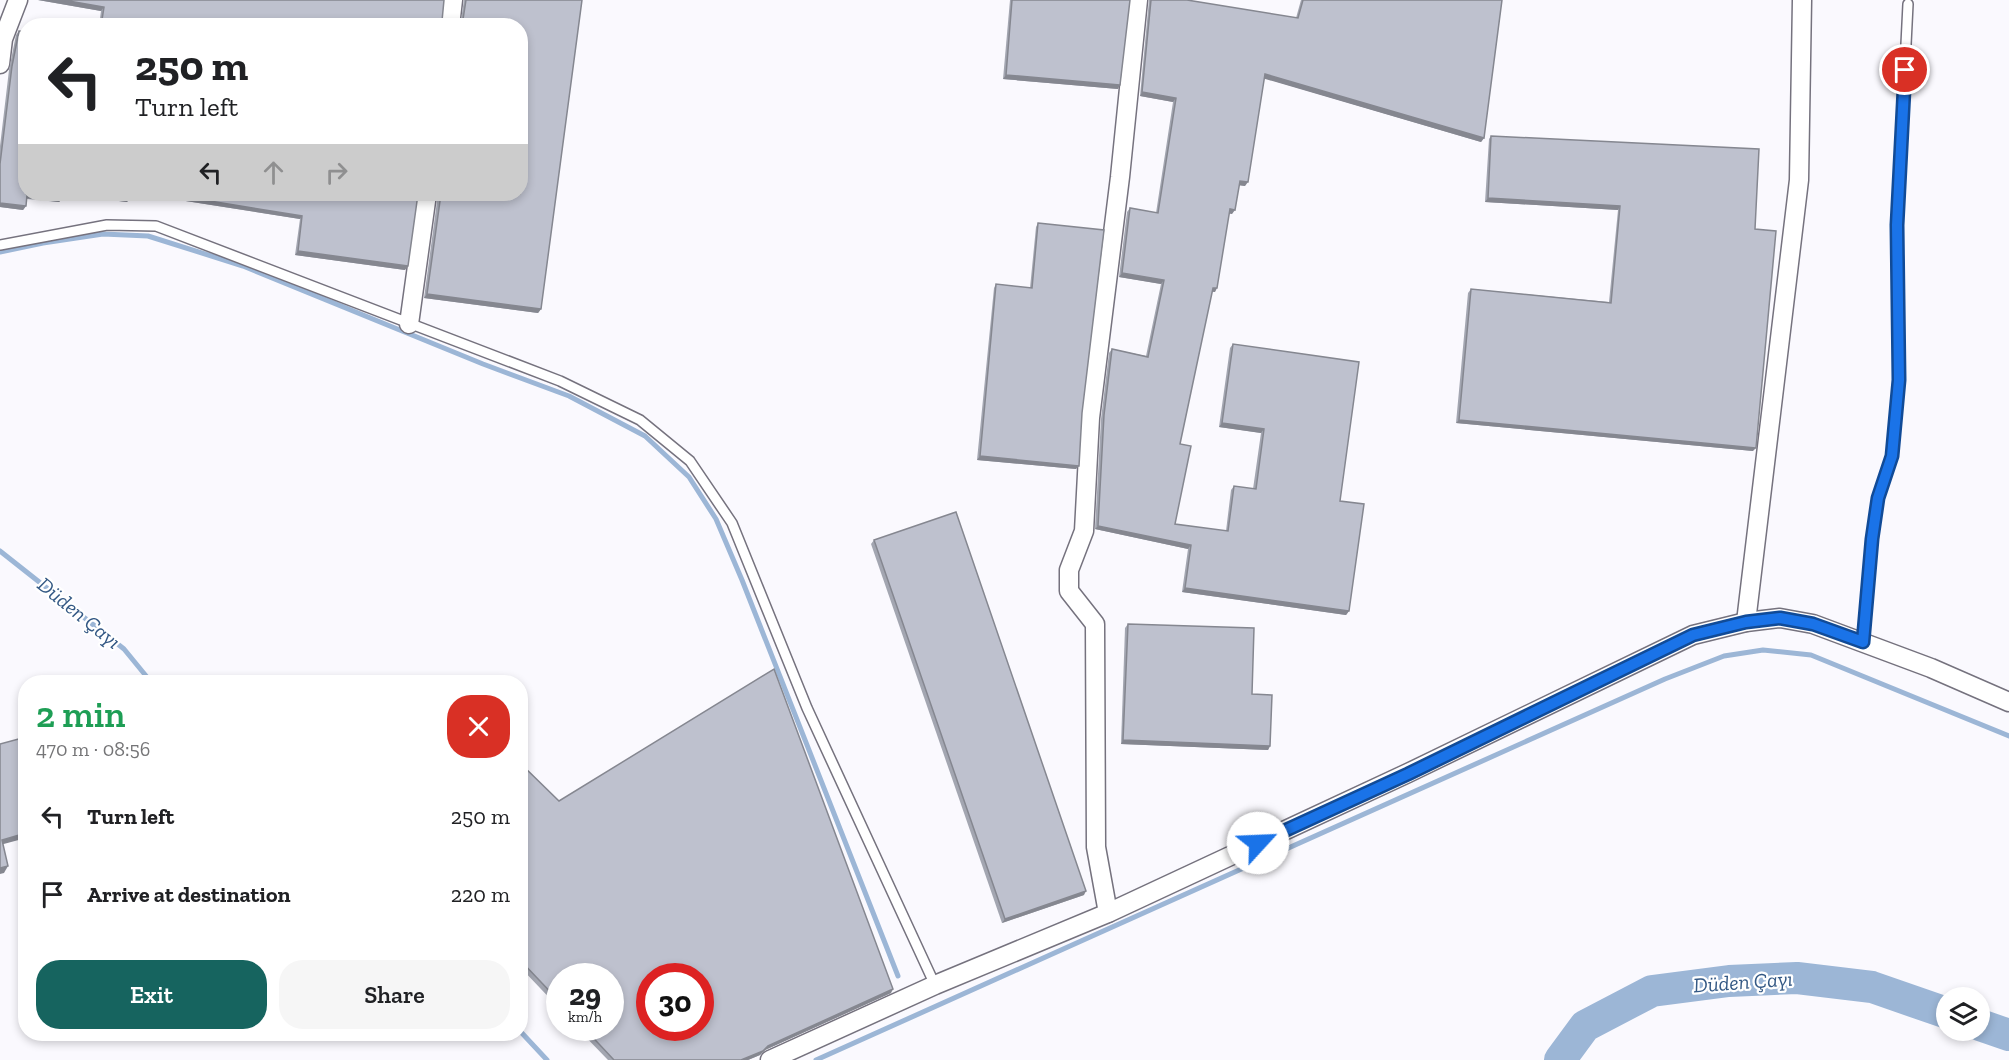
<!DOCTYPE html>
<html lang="en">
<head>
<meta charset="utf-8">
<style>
	:root { --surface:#fff; --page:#f6f6f6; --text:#202124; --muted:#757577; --accent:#16645f }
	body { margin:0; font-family:"Zilla Slab",serif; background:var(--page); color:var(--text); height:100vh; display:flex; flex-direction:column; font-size:22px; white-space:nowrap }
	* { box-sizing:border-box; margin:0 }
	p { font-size:20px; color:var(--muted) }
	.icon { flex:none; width:33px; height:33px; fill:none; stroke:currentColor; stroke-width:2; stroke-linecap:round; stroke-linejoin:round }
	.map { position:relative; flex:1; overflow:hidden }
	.panel { position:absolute; left:18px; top:675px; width:510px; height:366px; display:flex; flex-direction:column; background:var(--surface); border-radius:24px; box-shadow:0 3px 9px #0003 }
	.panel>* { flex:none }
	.hud { position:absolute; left:18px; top:18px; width:510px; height:183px; border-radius:24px; box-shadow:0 3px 9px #0003; background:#fff; color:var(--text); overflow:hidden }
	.controls { position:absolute; left:1936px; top:987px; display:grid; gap:12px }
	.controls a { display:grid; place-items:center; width:54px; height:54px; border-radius:50%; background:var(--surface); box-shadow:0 3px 9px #0003; font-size:30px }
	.speed { position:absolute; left:546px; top:963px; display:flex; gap:12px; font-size:30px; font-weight:700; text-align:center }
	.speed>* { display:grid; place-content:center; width:78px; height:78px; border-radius:50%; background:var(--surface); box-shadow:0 3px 9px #0003; line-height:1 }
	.speed small { font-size:15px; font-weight:400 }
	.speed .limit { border:9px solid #d22; background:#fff; color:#111 }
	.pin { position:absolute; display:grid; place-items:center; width:51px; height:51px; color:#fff; margin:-26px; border:3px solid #fff; border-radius:50%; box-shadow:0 2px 6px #0007 }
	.me { position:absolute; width:66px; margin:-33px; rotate:65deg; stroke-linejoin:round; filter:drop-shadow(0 0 4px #0008) }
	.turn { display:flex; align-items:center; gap:21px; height:126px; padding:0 18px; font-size:27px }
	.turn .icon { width:78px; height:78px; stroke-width:2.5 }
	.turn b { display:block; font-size:42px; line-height:51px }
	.lanes { display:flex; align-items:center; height:57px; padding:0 18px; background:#0003; justify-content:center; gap:30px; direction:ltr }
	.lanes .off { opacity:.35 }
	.round { display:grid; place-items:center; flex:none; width:63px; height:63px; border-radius:24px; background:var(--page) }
	.headline { display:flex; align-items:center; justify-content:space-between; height:102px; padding:0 18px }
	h1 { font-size:36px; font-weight:600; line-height:45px; color:#1e9e55 }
	.cta { display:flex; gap:12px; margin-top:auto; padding:12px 18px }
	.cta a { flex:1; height:69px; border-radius:24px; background:var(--accent); color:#fff; font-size:24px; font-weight:600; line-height:69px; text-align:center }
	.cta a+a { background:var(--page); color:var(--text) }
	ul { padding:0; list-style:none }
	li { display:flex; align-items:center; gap:18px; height:78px; padding:0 18px }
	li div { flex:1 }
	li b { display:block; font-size:22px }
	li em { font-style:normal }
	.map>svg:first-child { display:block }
</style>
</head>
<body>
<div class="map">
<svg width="2009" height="1060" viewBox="0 0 2009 1060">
	<rect width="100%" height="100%" fill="#faf9fe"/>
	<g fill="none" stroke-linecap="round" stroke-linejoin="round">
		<g stroke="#9cb6d6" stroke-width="5">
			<path d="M0 252 43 243 103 234 148 236 243 266 483 364 569 396 645 436 689 477 716 519 742 580 898 976"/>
			<path d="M0 551 124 649 151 682"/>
			<path d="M520 1031 547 1060"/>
			<path d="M816 1060 1665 679 1724 656 1763 650 1811 655 2009 736"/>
		</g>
		<g stroke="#9cb6d6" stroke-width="32">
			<path d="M1980 1025 2009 1035"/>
			<path d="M1560 1060 1585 1026 1652 991 1729 981 1797 978 1872 987 1947 1013"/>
		</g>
		<defs>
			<g id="service">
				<path d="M0 245 107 225 156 226 560 381 640 420 690 461 732 523 807 708 935 985"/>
				<path d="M1863 642 1872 539 1878 498 1892 456 1899 380 1897 225 1908 4"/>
			</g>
			<g id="minor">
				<path d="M450 26 453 0"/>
				<path d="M0 64 3 39 18 0"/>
				<path d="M409 324 427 194"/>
				<path d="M1746 622 1799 180 1802 0"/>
				<path d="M1108 913 1096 847 1095 624 1069 591V570L1084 531 1090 418 1120 177 1138 0"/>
				<path d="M770 1060 935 985 1108 913 1408 773 1693 635 1746 622 1780 618 1813 624 1931 668 2009 702"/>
			</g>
		</defs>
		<use href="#service" stroke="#75727e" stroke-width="12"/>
		<use href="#minor" stroke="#75727e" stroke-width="21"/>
		<use href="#service" stroke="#fff" stroke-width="9"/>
		<use href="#minor" stroke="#fff" stroke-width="18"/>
	</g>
	<g fill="#a3a6b1">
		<path d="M38 0H444L442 21 443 26H99L101 11Z"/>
		<path d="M464 0H582L541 309 538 313 424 298 438 194H520V26H460Z"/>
		<path d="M1010 0H1130L1118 89 1003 79Z"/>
		<path d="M1149 0H1187L1296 18 1301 0H1502L1484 138 1481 142 1264 78 1245 186 1239 185 1232 214 1229 213 1215 292H1212L1180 444 1175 524 1226 531 1231 490 1234 486 1253 489 1261 433 1219 427 1230 348 1233 344 1340 501 1349 611 1346 615 1182 592 1188 549 1095 529 1101 419 1109 353 1112 349 1146 356 1161 284 1119 277 1127 212 1130 208 1156 213 1173 102 1140 96Z"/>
		<path d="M19 31 130 194V198L127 202 63 194 62 199 59 202 27 199 26 206 23 210 0 207V146L9 70 16 35Z"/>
		<path d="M1491 136 1755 229 1753 451 1456 423 1468 293 1471 289 1609 302 1618 210 1485 202 1489 139Z"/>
		<path d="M141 194H418L405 270 295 255 300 219Z"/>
		<path d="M1038 223 1082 413 1076 469 977 460 994 288 996 284 1030 288 1036 227Z"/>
		<path d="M874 540 1084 895 1002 923 871 544Z"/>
		<path d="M1128 624 1252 694 1270 746 1268 750 1121 744 1125 628Z"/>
		<path d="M520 763 559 801 891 993 765 1050 760 1055 748 1060H608L577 1028H610L560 976V1009L520 967Z"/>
	</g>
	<g fill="#858790">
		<path d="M38 0H63L104 7 101 11Z"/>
		<path d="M1265 74 1484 138 1481 142 1262 78Z"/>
		<path d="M1006 75 1120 85 1118 89 1003 79Z"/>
		<path d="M1142 92 1176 98 1173 102 1140 96Z"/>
		<path d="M1240 181 1248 182 1245 186 1237 185Z"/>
		<path d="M62 194H96L130 198 127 202Z"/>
		<path d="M141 194H167L302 216 300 219Z"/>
		<path d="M27 195 62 199 59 202 25 198Z"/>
		<path d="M1488 198 1620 206 1618 210 1485 202Z"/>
		<path d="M0 203 26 206 23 210 0 207Z"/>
		<path d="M1230 209 1235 210 1232 214 1227 213Z"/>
		<path d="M298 251 408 266 405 270 295 255Z"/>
		<path d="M1122 273 1164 280 1161 284 1119 277Z"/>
		<path d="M1213 288H1217L1215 292 1210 291Z"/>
		<path d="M427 294 541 309 538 313 424 298Z"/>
		<path d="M1459 420 1756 448 1753 451 1456 423Z"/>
		<path d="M1222 423 1264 429 1261 433 1219 427Z"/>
		<path d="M980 456 1079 466 1076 469 977 460Z"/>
		<path d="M1098 526 1191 545 1188 549 1095 529Z"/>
		<path d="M1185 588 1349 611 1346 615 1182 592Z"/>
		<path d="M1123 740 1270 746 1268 750 1121 744Z"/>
		<path d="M26 833V838L0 845 2 840Z"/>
		<path d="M8 866 4 873 0 874V868Z"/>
		<path d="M1086 891 1084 895 1002 923 1005 919Z"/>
		<path d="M893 989 891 993 765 1050 760 1055 748 1060H741L768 1046Z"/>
	</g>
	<g fill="#bec1ce" stroke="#858790" stroke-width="1.5" fill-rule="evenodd">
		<path d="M63 0H444L442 21 443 26H101L104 7Z"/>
		<path d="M466 0H582L541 309 427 294 441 194H520V26H462Z"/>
		<path d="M1012 0H1130L1120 85 1006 75Z"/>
		<path d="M1151 0H1187L1298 18 1303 0H1502L1484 138 1265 74 1248 182 1240 181 1235 210 1230 209 1217 288H1213L1180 444 1191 446 1175 524 1228 531 1234 486 1256 489 1264 429 1222 423 1233 344 1359 362 1340 501 1364 504 1349 611 1185 588 1191 545 1098 526 1104 415 1112 349 1148 357 1164 280 1122 273 1130 208 1158 213 1176 98 1142 92Z"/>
		<path d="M19 31 26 32V194H63L62 199 27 195 26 206 0 203V164L12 66Z"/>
		<path d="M1491 136 1759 149 1755 229 1776 231 1756 448 1459 420 1471 289 1611 303 1620 206 1488 198Z"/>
		<path d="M96 194H130V198Z"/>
		<path d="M167 194H418L408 266 298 251 302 216Z"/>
		<path d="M1038 223 1104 230 1082 413 1079 466 980 456 996 284 1032 288Z"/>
		<path d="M956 512 1086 891 1005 919 874 540Z"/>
		<path d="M1128 624 1254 628 1252 694 1272 695 1270 746 1123 740Z"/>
		<path d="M774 669 893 989 768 1046 763 1051 741 1060H614L584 1028H610V976H560V1002L520 960V763L559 801ZM650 976H700V1028H650Z"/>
		<path d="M26 737V833L2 840 8 866 0 868V744Z"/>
	</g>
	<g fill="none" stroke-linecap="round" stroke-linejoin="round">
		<defs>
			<path id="route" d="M1258 843 1408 774 1693 635 1746 622 1780 618 1813 624 1863 642 1872 539 1878 498 1892 456 1899 380 1897 225 1905 70"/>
		</defs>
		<use href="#route" stroke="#114b97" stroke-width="15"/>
		<use href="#route" stroke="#1a73e8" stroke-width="10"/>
	</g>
	<g text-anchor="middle" stroke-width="4.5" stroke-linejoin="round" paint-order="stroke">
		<g font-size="21" font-style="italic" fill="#335884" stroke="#fff">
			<text transform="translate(79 613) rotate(39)" y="7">Düden Çayı</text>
			<text transform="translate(1743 982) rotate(-4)" y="7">Düden Çayı</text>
		</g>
	</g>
</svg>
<div class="controls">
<a><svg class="icon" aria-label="layers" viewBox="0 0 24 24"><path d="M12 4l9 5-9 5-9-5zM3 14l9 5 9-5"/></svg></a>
</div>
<div class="speed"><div>29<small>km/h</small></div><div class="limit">30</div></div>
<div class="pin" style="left:1905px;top:70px;background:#d93025"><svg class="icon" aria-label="arrive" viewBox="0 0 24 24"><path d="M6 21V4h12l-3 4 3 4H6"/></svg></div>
<svg class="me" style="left:1258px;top:843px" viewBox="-20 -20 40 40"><circle r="19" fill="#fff"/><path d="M0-13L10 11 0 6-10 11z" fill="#1a73e8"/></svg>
<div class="hud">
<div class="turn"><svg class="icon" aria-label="left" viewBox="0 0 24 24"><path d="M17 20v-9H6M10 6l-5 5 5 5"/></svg><div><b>250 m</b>Turn left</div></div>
<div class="lanes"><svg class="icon" aria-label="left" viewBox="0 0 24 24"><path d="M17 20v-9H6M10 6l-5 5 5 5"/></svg><svg class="icon off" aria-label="ahead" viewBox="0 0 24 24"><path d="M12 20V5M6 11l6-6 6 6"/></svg><svg class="icon off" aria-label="right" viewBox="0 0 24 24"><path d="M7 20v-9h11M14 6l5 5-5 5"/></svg></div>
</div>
<section class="panel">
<div class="headline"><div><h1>2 min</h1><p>470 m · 08:56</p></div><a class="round" style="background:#d93025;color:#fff"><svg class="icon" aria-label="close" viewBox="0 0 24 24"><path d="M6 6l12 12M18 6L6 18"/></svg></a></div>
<ul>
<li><svg class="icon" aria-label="left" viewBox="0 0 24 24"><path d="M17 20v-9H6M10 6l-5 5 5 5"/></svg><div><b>Turn left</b></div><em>250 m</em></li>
<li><svg class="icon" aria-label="arrive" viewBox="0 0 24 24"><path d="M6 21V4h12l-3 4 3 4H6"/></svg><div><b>Arrive at destination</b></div><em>220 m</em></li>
</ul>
<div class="cta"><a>Exit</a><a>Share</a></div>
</section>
</div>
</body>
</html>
